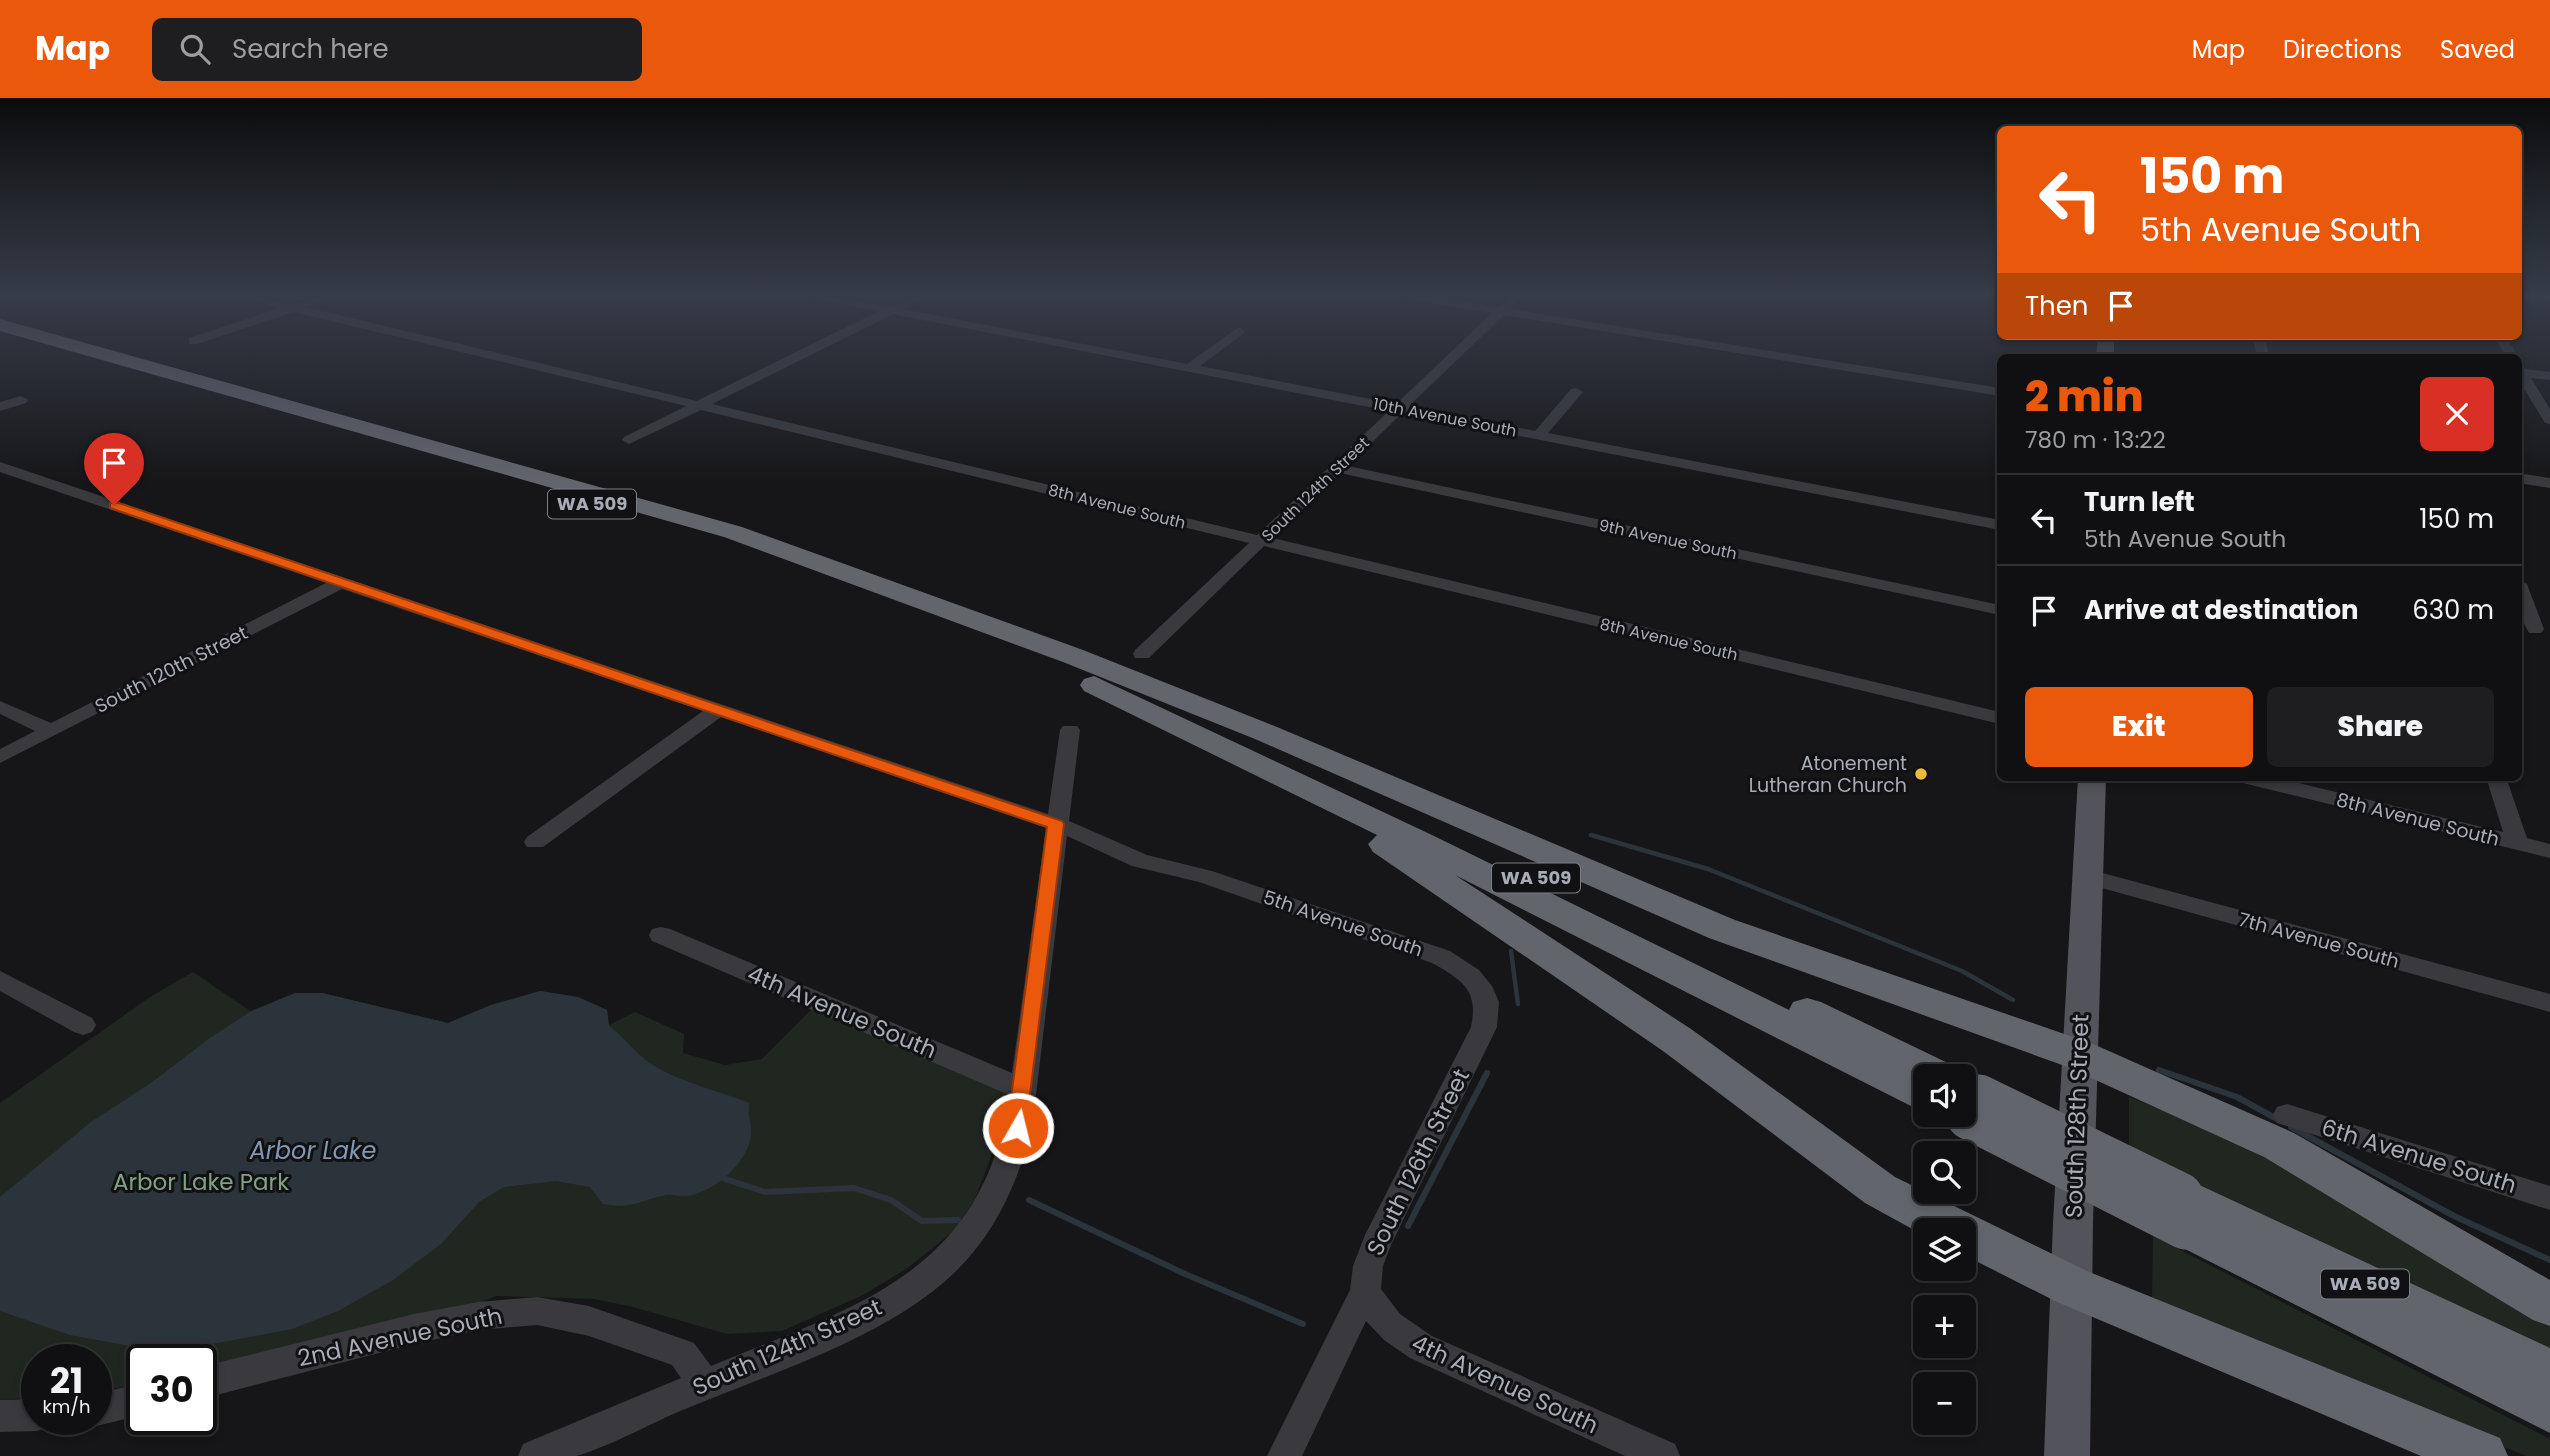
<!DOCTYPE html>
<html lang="en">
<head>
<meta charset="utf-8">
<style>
	:root { --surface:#101012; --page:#1e1e20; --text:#f1f3f6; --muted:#9c9d9f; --line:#303032; --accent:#ea580c }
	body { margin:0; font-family:Poppins,sans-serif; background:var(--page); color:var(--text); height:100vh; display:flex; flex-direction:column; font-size:26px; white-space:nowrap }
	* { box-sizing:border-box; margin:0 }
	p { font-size:23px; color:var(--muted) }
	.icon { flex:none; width:38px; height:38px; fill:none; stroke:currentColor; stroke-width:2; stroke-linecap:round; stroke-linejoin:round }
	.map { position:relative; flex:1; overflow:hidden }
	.drawer { position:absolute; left:1997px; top:256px; width:525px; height:427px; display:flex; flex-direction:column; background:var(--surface); border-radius:10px; box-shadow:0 4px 10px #0003,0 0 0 2px var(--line) }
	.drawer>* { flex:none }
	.banner { position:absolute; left:1997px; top:28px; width:525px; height:214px; border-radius:10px; box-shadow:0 4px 10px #0003,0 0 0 2px var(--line); background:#ea580c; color:#fff; overflow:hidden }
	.fabs { position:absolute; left:1913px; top:966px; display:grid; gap:14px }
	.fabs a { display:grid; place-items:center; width:63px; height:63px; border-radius:10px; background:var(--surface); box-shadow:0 4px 10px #0003,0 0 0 2px var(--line); font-size:35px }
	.speed { position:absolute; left:21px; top:1246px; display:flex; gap:14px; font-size:35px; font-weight:700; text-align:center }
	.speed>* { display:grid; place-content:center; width:91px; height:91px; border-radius:50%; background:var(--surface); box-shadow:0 4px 10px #0003,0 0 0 2px var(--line); line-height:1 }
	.speed small { font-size:18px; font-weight:400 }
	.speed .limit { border:4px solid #111; border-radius:10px; background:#fff; color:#111 }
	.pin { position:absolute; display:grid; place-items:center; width:60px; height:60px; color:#fff; margin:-72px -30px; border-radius:50% 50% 50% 0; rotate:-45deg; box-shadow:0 0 7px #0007 }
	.pin .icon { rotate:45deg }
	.me { position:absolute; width:77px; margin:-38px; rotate:8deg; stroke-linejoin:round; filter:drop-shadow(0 0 5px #0008) }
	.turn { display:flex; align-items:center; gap:24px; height:147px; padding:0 28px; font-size:32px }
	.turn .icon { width:91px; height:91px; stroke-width:2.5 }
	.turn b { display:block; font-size:49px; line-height:60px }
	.then { display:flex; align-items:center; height:66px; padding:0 28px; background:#0003; gap:14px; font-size:26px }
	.round { display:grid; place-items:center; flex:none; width:74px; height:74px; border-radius:10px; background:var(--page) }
	.headline { display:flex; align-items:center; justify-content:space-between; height:119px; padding:0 28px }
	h1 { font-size:42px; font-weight:800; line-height:52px; color:var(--accent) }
	.action { display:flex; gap:14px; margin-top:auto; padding:14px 28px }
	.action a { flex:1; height:80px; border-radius:10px; background:var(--accent); color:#fff; font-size:28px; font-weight:800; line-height:80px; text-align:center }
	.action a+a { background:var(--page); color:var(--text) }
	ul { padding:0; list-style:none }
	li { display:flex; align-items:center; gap:21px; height:91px; padding:0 28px; border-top:2px solid var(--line) }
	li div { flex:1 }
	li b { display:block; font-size:26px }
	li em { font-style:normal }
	header { display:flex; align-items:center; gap:42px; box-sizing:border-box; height:98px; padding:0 35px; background:var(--accent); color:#fff }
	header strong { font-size:33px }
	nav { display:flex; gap:38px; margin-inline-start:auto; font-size:24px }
	.search { width:490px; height:63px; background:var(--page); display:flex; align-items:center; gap:18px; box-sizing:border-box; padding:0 24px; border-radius:10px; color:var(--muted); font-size:26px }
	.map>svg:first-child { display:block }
</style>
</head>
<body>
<header>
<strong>Map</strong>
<div class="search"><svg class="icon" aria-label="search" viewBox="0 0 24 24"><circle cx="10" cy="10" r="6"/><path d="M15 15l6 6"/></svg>Search here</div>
<nav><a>Map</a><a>Directions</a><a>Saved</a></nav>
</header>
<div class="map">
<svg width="2550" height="1358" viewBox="0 0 2550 1358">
	<rect width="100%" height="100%" fill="#161618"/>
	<g fill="#202721">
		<path d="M193 874 250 913 295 895H322L448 925 491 907 540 893 578 899 607 912 609 927 635 914 684 936 683 955 725 967 762 961 812 911 1007 993 993 1053 975 1101 954 1133 906 1171 863 1197 782 1233 727 1236 633 1209 594 1201 497 1198 478 1205 201 1275V1262H142V1287H139L96 1293V1262H37V1299L0 1302V1005L150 899Z"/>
		<path d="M2129 999 2220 1035 2550 1219V1256L2129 1054Z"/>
		<path d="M2153 1138 2550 1341V1358H2526L2152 1202Z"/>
	</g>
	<path fill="#2c343b" d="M540 893 578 899 607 912 609 928C623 938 629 948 641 958 665 981 718 992 749 1005 747 1016 752 1026 751 1037 748 1065 715 1093 688 1098 681 1099 673 1096 666 1097 637 1103 636 1111 603 1106L590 1089 556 1083 504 1089 479 1104 441 1146 393 1182 338 1213 292 1231 180 1252H152L70 1237 0 1213V1099L91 1024 151 985 210 940 250 914 295 895H322L448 925 491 907Z"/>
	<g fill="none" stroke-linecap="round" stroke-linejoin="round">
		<g stroke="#2c343b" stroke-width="4.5">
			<path d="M1591 737 1708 771 1962 873 2013 902"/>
			<path d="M1511 853 1518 906"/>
		</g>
		<g stroke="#2c343b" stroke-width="6">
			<path d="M2159 972 2237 999 2277 1021"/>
			<path d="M2291 1029 2454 1118 2550 1162"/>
			<path d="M725 1081 765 1094 854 1090 891 1102 922 1123 958 1122"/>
			<path d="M1029 1102 1185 1176 1303 1226"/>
			<path d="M1408 1128 1487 975"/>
		</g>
		<g fill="#39393e" fill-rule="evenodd">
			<path d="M229 196C251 194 269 205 291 206 307 206 323 196 341 196L306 209 697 303 879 213 808 200 802 196C831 196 858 206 887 208 900 208 913 196 930 196L903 211 1187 266 1239 229 1245 233 1243 236 1200 268 1396 306 1492 215 1398 200 1392 196H1417L1499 209 1513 196H1525L1510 211 2000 290V298L1504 217 1409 308 1535 333 1571 291 1576 290 1583 294 1548 335 2000 422V432L1402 315 1348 368 2000 507V517L1340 375 1273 440 2000 614V626L1264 448 1149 560H1135L1133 556 1135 552 1249 445 701 312 629 346 622 342 624 339 686 308 294 214 197 246H189V240L280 210ZM893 216 1389 313 1257 437 712 306Z"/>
			<path d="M1977 196H2000V201Z"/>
			<path d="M2253 238H2265L2269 259H2257Z"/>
			<path d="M2494 238H2506L2518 259H2506Z"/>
			<path d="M2518 266 2525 271 2550 274V282L2531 280 2550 311V326L2545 325 2518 281Z"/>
			<path d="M21 298 28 302 26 305 0 313V304Z"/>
			<path d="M0 364 1048 716 1060 632 1063 628H1077L1080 632 1069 723 1147 757 1212 773 1450 853 1479 872 1492 888 1499 904 1497 929 1391 1147 1383 1168 1381 1191 1400 1216 1432 1238 1675 1346 1680 1358H1625L1410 1260 1384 1242 1366 1223 1302 1358H1267L1350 1192 1353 1168 1365 1137 1471 929C1479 892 1462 882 1432 865L1199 784 1132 768 1067 738 1032 1030C1018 1085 994 1138 952 1177 882 1242 770 1275 683 1312 651 1325 609 1349 576 1358 559 1358 536 1358 518 1358L523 1346 681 1280 672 1267 589 1238 537 1227 478 1232 414 1246 201 1301V1269L414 1216 478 1204 537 1199 589 1208 694 1245 711 1268C856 1208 984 1175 1009 997L652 843 649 837 652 831 661 829 670 831 1012 975 1046 730 721 619 543 749H527L524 744 527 739 703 613 342 491 0 665V651L35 633 0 616V603L51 625 326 485 0 374Z"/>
			<path d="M2518 375 2550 380V390L2518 385Z"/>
			<path d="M2518 481 2527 486 2544 531 2541 535H2529C2518 517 2518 501 2518 481Z"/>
			<path d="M2236 679H2273L2503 734 2486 679H2506L2527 740 2550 746V760L2239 684Z"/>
			<path d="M2088 771 2550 896V914L2080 784 2077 779 2080 774Z"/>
			<path d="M0 873 92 920 96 927 92 934 83 937 74 934 0 893Z"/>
			<path d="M2287 1006 2550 1088V1112L2277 1025 2273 1017 2277 1009Z"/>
			<path d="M142 1285V1317L96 1328 84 1323 96 1321V1296Z"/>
			<path d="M37 1301V1321H52L49 1329 37 1333 0 1334V1302Z"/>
		</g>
		<g fill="#53545b" fill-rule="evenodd">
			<path d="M2523 196H2550V204L2525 199Z"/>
			<path d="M2098 238H2114V259H2096Z"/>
			<path d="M2078 679H2106L2093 1125 2090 1358H2044L2053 1125Z"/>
		</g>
		<g fill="#63656d" fill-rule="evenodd">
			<path d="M0 221 742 429 1083 552 1277 629 1735 822 2093 946 2294 1035 2550 1182V1228L2533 1222 2264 1059 2065 968 1709 840 1255 641 1063 564 724 439 0 233Z"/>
			<path d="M1094 578 1432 737 1789 912 1793 904 1807 900 1821 904 1952 967 1958 978H1925V1013L1911 1008 1455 777 1691 931 1895 1079 2087 1173 2500 1340 2508 1358H2421L2055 1203 1964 1157V1132H1925V1138L1865 1105 1663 953 1373 754 1368 746 1377 737 1084 593 1080 587 1084 581Z"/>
			<path d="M2180 1078 2550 1250V1335L2169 1143 2163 1129 2173 1114 2165 1110 2158 1097 2165 1084Z"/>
		</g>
		<g stroke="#63656d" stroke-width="45">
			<path d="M1979 999 2180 1097"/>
			<path d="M1969 1019 2185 1129"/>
		</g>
	</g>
	<linearGradient id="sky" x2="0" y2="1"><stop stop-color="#0c0c0d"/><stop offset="0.51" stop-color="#363c48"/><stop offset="1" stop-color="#363c48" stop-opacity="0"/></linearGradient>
	<rect width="2550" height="386" fill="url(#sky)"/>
	<path fill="#ea580c" stroke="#983908" stroke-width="2" d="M110 405H119L1062 723 1064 726 1025 1036 1018 1038 1010 1036 1007 1030 1047 729 110 410Z"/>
	<circle fill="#eeba38" stroke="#111113" stroke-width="2.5" cx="1921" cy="676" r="7"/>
	<g text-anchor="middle" stroke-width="6" stroke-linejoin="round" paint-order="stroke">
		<g font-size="16" fill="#a8acb7" stroke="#111113">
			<text transform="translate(1445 319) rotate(11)" y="6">10th Avenue South</text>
			<text transform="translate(1315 391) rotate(-44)" y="6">South 124th Street</text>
			<text transform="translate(1117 408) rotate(14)" y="6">8th Avenue South</text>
			<text transform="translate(1668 441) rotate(12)" y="6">9th Avenue South</text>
			<text transform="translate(1669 541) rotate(13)" y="6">8th Avenue South</text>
		</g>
		<g fill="#111113" stroke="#7b7e86" stroke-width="2">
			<rect x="548" y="391.5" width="88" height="29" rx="5"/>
			<rect x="1492" y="765.5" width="88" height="29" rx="5"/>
			<rect x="2321" y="1171.5" width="88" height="29" rx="5"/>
		</g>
		<g font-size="18" font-weight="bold" fill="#a8acb7">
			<text x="592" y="412">WA 509</text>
			<text x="1536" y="786">WA 509</text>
			<text x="2365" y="1192">WA 509</text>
		</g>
		<g font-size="19" fill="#a8acb7" stroke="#111113">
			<text transform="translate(171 571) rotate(-27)" y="7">South 120th Street</text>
			<text transform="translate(2418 721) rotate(14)" y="7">8th Avenue South</text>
			<text transform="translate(1343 825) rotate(19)" y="7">5th Avenue South</text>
			<text transform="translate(2319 842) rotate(15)" y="7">7th Avenue South</text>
		</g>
		<g font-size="19" fill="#a8acb7" stroke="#111113" text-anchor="end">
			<text x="1907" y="672">Atonement<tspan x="1907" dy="22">Lutheran Church</tspan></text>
		</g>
		<g font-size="23" fill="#a8acb7" stroke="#111113">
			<text transform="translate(842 914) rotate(23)" y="8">4th Avenue South</text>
			<text transform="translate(2077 1018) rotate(-88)" y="8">South 128th Street</text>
			<text transform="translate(2419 1058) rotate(17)" y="8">6th Avenue South</text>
			<text transform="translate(1418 1064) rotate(-64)" y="8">South 126th Street</text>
			<text transform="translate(400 1239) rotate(-12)" y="8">2nd Avenue South</text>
			<text transform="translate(787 1249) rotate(-24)" y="8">South 124th Street</text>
			<text transform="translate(1505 1286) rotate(25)" y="8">4th Avenue South</text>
		</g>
		<g font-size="23" fill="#7fa283" stroke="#111113">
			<text x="201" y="1092">Arbor Lake Park</text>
		</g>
		<g font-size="24" font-style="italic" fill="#8098b2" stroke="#111113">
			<text x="313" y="1061">Arbor Lake</text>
		</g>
	</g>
</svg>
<div class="fabs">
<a><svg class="icon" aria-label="sound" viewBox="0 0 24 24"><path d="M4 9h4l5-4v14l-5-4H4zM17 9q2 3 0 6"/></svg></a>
<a><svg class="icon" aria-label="search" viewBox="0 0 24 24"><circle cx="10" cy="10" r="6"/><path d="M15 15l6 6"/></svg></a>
<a><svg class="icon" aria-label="layers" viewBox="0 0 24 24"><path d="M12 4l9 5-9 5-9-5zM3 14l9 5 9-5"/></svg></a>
<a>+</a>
<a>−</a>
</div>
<div class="speed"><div>21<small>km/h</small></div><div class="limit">30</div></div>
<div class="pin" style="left:114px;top:407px;background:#d93025"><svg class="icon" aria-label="arrive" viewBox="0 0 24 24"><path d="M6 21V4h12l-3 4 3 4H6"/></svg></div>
<svg class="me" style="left:1018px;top:1030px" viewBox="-20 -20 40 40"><circle r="17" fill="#ea580c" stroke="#fff" stroke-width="3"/><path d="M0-11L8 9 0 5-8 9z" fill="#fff"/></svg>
<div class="banner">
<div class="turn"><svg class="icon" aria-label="left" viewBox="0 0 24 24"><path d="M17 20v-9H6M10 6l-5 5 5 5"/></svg><div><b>150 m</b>5th Avenue South</div></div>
<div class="then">Then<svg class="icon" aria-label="arrive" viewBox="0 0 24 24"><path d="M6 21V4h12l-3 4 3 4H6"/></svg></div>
</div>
<section class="drawer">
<div class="headline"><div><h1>2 min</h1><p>780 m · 13:22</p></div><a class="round" style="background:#d93025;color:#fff"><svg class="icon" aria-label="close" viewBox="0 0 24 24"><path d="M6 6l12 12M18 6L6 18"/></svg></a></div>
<ul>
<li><svg class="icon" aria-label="left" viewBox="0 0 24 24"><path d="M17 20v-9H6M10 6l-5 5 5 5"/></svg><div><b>Turn left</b><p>5th Avenue South</p></div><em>150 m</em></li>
<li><svg class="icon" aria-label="arrive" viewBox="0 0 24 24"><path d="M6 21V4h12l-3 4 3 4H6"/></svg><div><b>Arrive at destination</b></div><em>630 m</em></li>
</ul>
<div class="action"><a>Exit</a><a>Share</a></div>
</section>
</div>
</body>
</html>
